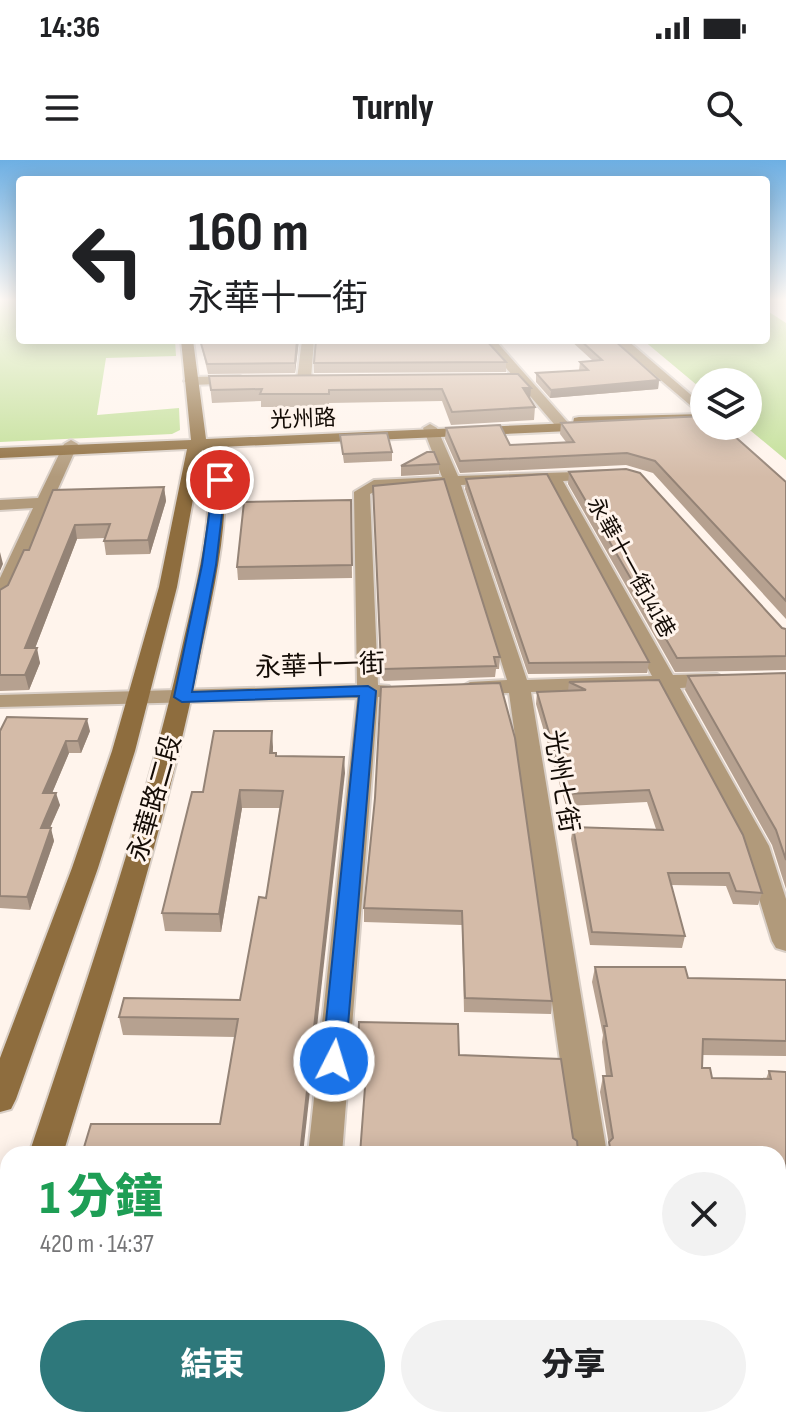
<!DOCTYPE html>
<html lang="zh-TW">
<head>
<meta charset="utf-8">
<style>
	:root { --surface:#fff; --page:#f2f2f2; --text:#202124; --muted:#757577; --accent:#2e787b }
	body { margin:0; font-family:"Sofia Sans Condensed","Noto Sans TC",sans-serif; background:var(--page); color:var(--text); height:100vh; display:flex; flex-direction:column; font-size:30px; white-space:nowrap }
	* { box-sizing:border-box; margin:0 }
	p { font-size:26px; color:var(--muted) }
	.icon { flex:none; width:44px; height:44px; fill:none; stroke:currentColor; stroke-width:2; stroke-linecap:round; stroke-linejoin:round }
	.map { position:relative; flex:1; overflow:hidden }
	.side { position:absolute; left:0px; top:986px; width:786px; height:282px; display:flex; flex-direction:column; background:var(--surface); border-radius:24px 24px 0 0; box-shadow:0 4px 20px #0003 }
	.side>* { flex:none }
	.banner { position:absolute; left:16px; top:16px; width:754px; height:168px; border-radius:8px; box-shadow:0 4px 20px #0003; background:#fff; color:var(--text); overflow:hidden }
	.controls { position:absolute; left:690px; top:208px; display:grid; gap:16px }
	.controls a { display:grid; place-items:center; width:72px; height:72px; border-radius:50%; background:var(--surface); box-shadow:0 4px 20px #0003; font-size:40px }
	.pin { position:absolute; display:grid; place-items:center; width:68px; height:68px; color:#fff; margin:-34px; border:4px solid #fff; border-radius:50%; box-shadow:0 2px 8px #0007 }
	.me { position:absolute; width:88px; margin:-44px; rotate:5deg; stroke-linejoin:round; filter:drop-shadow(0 0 6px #0008) }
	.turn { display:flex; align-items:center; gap:28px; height:168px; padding:0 40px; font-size:36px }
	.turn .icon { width:104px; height:104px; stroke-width:2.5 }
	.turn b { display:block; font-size:56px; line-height:68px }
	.round { display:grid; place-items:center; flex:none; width:84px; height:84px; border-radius:42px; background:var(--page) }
	.headline { display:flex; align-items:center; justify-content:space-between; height:136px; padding:0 40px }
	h1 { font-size:48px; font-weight:800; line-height:60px; color:#1e9e55 }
	.action { display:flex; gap:16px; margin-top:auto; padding:16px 40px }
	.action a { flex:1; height:92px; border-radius:48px; background:var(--accent); color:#fff; font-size:32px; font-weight:800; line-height:92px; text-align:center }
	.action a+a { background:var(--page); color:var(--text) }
	.status { display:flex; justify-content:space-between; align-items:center; height:56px; padding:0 40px; background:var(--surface); direction:ltr }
	.status svg { height:22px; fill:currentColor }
	header { display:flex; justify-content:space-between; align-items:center; height:104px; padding:0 40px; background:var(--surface); font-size:36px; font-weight:800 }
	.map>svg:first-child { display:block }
</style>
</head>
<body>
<div class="status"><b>14:36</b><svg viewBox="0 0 49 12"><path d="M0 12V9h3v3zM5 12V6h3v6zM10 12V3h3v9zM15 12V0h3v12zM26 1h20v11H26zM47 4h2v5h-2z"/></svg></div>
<header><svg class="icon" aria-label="menu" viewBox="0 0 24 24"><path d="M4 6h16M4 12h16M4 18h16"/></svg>Turnly<svg class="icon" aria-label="search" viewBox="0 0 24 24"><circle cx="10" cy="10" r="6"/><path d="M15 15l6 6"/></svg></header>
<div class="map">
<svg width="786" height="1267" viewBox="0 0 786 1267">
	<rect width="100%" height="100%" fill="#fff4ec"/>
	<g fill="#c1df95">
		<path d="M0 139H20V180H175L176 196 106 198 97 255 179 248 180 270 172 274 0 282Z"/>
		<path d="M766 150 786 163V300L745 266H748V222H704V231L643 180H766Z"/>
	</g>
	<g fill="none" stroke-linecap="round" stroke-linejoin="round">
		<defs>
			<g id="street">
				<path d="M302 180H314L311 219 304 223 297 219Z"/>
				<path d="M482 180H495L570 265V271H560Z"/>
				<path d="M614 180H627L704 246V257Z"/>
				<path d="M240 216 247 220 245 223 191 225 184 221 191 217Z"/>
				<path d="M430 264 437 268 458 316 607 311 609 314 601 319 563 321 673 515 717 514 728 520 717 526 680 528 769 686 786 739V791L776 788 772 781 743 686 659 528 531 532 607 994H573L509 533 470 534 459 528 470 522 507 520 446 326 378 330 370 334 378 525 389 526 392 531 389 536 378 537 342 994H308L357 538 0 547V535L357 525 354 332 374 320 442 317 423 268ZM548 321 652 516 527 520 461 325Z"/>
				<path d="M71 280 78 284 9 438 0 444V418L33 348 0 350V340L38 338 64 284Z"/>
				<rect x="325" y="1260" width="40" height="7"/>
				<path d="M700 1260H740L741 1267H701Z"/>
			</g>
			<g id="secondary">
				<path d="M181 180H193L206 279 573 263 574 258 579 257 704 254V262L599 265 593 270 220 287 223 291C231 361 214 428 200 496 166 665 113 829 63 994H29C84 829 141 665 180 496 195 429 214 363 209 293L202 290 177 427 135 591 98 708 16 939 11 949 0 952V898L72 708 112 591 159 427 187 289 0 298V288L191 280Z"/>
				<rect x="778" y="1041" width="8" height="32"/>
				<path d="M8 1060V1094L0 1095V1061Z"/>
				<path d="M8 1095V1151L0 1154V1099Z"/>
			</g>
		</defs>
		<use href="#street" stroke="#d9cfc7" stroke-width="4"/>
		<use href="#secondary" stroke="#d9cfc7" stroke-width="4"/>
		<use href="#street" fill="#b19a7b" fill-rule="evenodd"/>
		<use href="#secondary" fill="#8e6d3e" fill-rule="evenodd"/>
	</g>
	<g fill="#b6a190">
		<path d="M200 180H299L295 213 208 214Z"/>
		<path d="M570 180H614L659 220 658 229 550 238 536 222V213L579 210 580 202 593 201Z"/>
		<path d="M506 202V212L314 213V203Z"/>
		<path d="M518 214 535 247 534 260 451 265 442 241 329 243V247H261V241L212 243 209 216Z"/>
		<path d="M561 263 786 322V459L653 313 626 305 460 313 445 279 446 268 510 285 566 282 560 274Z"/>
		<path d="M340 275 392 292V301L344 303Z"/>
		<path d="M439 304V314L401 316V306Z"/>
		<path d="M569 312 782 468 786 469V510L675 512 568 324Z"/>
		<path d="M466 319 649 502 647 513 528 514 465 329Z"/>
		<path d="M373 326 500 497 499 509H496L495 517 384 521 381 516Z"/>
		<path d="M164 327 166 341 150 394 106 395 104 381 105 378 77 379 35 488 40 503 29 530 0 531V430L8 425 29 390 53 330Z"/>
		<path d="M351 340 352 418 238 420 237 407Z"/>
		<path d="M786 513V729L772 685 685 530 688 516Z"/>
		<path d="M659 520 762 733 758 745 733 744 726 726 671 725 685 776 682 788 590 785 571 679 573 667 656 669 647 642 566 646 536 544 537 532 568 531 569 522Z"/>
		<path d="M500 523 552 841 551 854 464 852 462 765 364 762V748Z"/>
		<path d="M0 571H90L81 593H69L52 633 60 645 50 668 54 681 30 750 0 748Z"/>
		<path d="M273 587V593L277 596 345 613 220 964 235 877 123 875 119 857 240 840 266 738 280 648H242L221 772 165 771 162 753 203 632Z"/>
		<path d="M595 807 688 818 786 820V896L702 895V908L712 918 766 919 769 911 786 912V1024H778V994H607L609 985 600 932 603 916H606L602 882 603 875 592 822Z"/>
		<path d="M358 887 459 895 573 978 367 903H359Z"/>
		<path d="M745 1260H778L786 1267H747Z"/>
	</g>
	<g fill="#948376">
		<path d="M297 180H299L295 213V203Z"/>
		<path d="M659 220 658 229 550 238 551 230Z"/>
		<path d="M523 228H531L530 240Z"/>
		<path d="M164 327 166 341 150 394 148 380Z"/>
		<path d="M75 365 77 379 29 504 25 488Z"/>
		<path d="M0 392 3 404 0 411Z"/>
		<path d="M37 488 40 503 29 530 25 515Z"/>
		<path d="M87 559 90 571 81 593 78 581Z"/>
		<path d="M272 571 273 587 271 610 270 593Z"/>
		<path d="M66 581 69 593 47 645 43 633Z"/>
		<path d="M344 597 345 613 303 994H300Z"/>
		<path d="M240 630 242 648 221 772 219 754Z"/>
		<path d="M56 633 60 645 44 681 41 668Z"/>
		<path d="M51 668 54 681 30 750 27 737Z"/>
	</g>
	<g fill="#d4bba8" stroke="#948376" stroke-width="2">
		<path d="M200 180H297L295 203 207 204Z"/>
		<path d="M316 180H486L506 202 314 203Z"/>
		<path d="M580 180H614L659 220 551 230 536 213 588 210 580 202 602 200Z"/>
		<path d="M518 214 531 228H523L535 247 452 252 442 229 329 230V234H260L262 229 211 230 209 216Z"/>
		<path d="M704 256V266H723L786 322V441L655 301 627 293 460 301 446 268 500 265 510 285 574 282 561 263Z"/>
		<path d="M387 273 392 292 343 294 340 275Z"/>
		<path d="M427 292H434L439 304 401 306Z"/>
		<path d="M626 309 640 313 782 468 786 469V496L677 498 569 312Z"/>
		<path d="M547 314 649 502 529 503 466 319Z"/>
		<path d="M444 319 500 497H494L496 506 384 509 381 504 373 326Z"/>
		<path d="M164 327 148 380 104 381 110 364 75 365 25 488H37L25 515H0V430L8 425 24 390H29L53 330Z"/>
		<path d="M351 340 352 405 237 407 244 342Z"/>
		<path d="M786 513V700L776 670 688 516Z"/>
		<path d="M659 520 743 675 762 733 736 731 729 713H668L685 776 592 772 573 667 663 670 649 630 567 634 537 532 586 530 569 522Z"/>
		<path d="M500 523 515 578 552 841 465 838 462 751 364 748 375 638 381 527Z"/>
		<path d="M7 557 87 559 78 581H66L43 633H56L41 668H51L27 737 0 736V571Z"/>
		<path d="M214 571H272L270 593H276V596L344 597 300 994H82L91 964H220L238 859 119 857 124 838 240 840 259 737 266 738 283 631 240 630 219 754 162 753 192 632H203Z"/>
		<path d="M595 807H685L688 818 786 820V881L703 879 702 908H710L712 918 771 919 769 911 786 912V1008H778V994H611L609 982 613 978 603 916H612L604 866H607Z"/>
		<path d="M359 862 458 864 459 895 561 899 573 978 577 981 578 992 577 994H360L368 887H358Z"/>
		<path d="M778 1071H786V1267H763L761 1260H778Z"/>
	</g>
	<linearGradient id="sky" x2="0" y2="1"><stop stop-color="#6dafe3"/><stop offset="0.44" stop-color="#fffaf6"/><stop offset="1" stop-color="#fffaf6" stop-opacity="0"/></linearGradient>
	<rect width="786" height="317" fill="url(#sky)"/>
	<path fill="#1a73e8" stroke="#114b97" stroke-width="2" d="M220 316 226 320 216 405 192 532 368 526 376 531 345 901 342 908 334 911 325 908 322 901 359 536 182 542 174 537 202 405 214 320Z"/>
	<g text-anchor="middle" stroke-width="6" stroke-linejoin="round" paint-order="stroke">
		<g font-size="22" fill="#130b05" stroke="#fff4ec">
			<text transform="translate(303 258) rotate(-2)" y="8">光州路</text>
			<text transform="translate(632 407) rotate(61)" y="8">永華十一街141巷</text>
		</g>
		<g font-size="26" fill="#130b05" stroke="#fff4ec">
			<text transform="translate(320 505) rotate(-2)" y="9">永華十一街</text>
			<text transform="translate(562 621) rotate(81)" y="9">光州七街</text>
			<text transform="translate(154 638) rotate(-74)" y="9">永華路二段</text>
		</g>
	</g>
</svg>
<div class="controls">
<a><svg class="icon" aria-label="layers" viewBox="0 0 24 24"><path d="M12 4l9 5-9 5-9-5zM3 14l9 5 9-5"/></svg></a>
</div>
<div class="pin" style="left:220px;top:320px;background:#d93025"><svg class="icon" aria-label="arrive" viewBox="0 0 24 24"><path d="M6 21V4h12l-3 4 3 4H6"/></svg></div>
<svg class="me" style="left:334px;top:901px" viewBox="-20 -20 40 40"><circle r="17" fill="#1a73e8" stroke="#fff" stroke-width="3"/><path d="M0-11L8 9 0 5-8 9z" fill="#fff"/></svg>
<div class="banner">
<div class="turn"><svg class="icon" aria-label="left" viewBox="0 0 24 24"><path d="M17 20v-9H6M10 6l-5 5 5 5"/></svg><div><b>160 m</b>永華十一街</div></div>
</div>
<section class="side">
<div class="headline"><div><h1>1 分鐘</h1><p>420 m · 14:37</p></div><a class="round"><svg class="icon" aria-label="close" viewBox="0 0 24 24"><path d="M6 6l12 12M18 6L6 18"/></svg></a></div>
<div class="action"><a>結束</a><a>分享</a></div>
</section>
</div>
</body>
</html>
